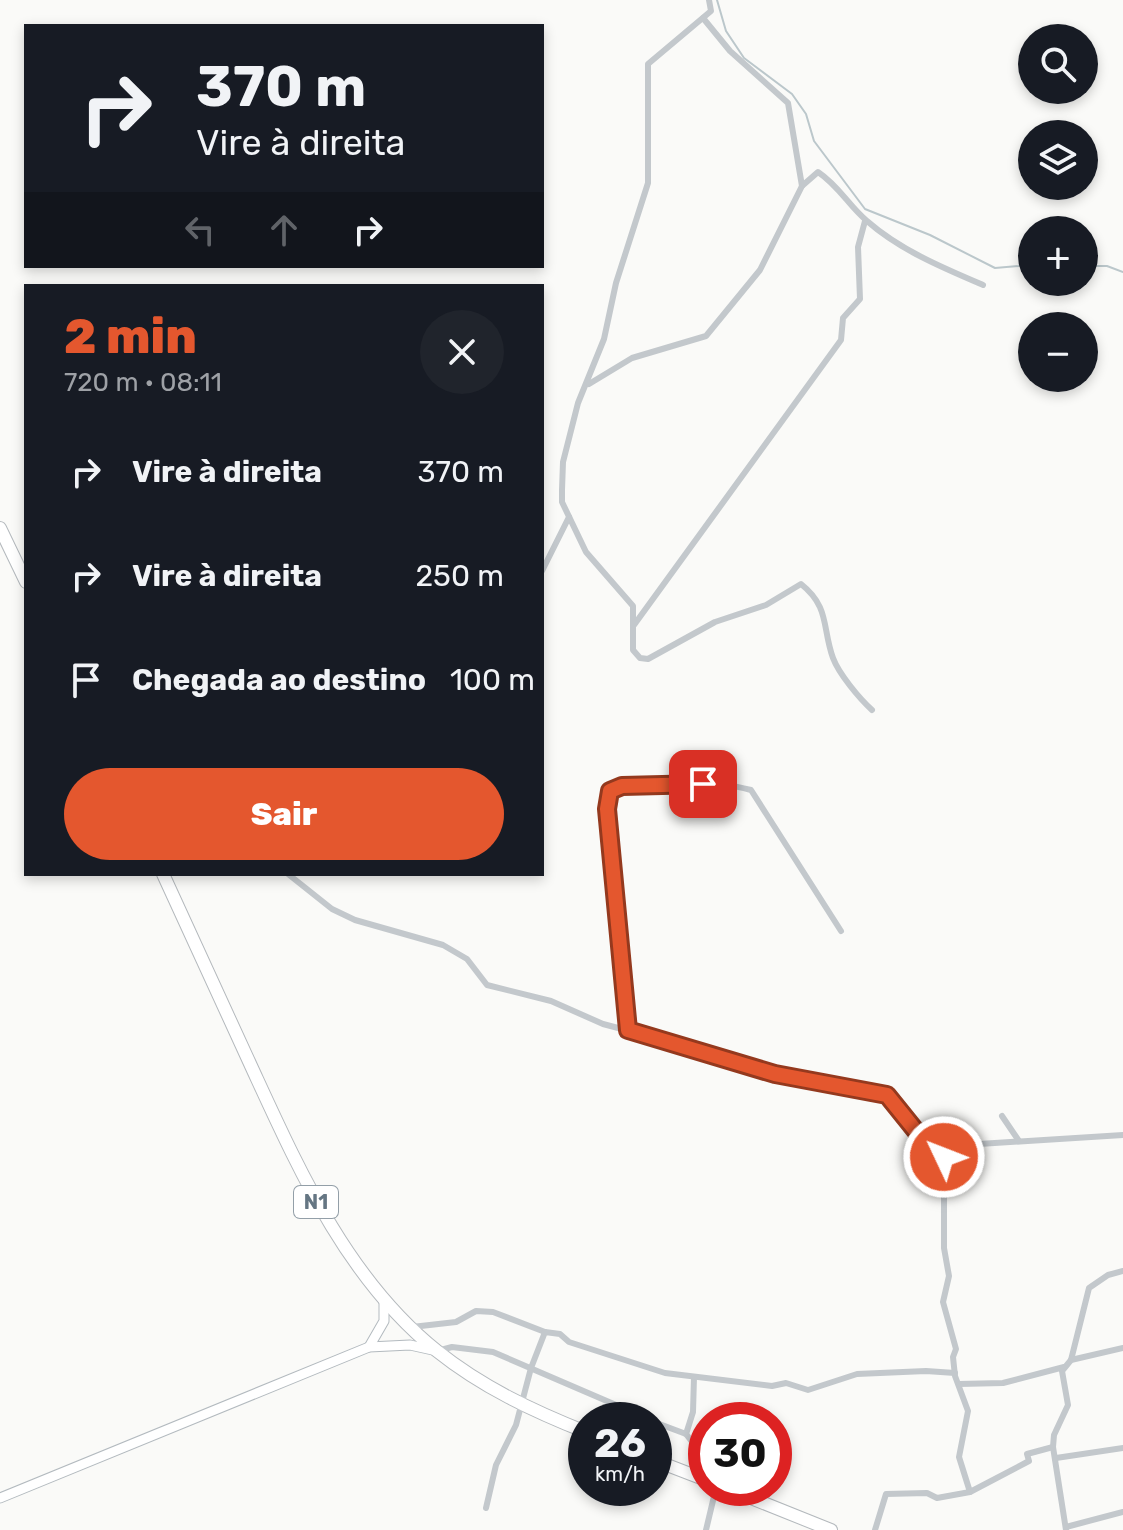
<!DOCTYPE html>
<html lang="pt">
<head>
<meta charset="utf-8">
<style>
	:root { --surface:#171b24; --page:#20242c; --text:#f1f3f6; --muted:#9ea1a6; --accent:#e4572e }
	body { margin:0; font-family:Rubik,sans-serif; background:var(--page); color:var(--text); height:100vh; display:flex; flex-direction:column; font-size:30px; white-space:nowrap }
	* { box-sizing:border-box; margin:0 }
	p { font-size:26px; color:var(--muted) }
	.icon { flex:none; width:44px; height:44px; fill:none; stroke:currentColor; stroke-width:2; stroke-linecap:round; stroke-linejoin:round }
	.map { position:relative; flex:1; overflow:hidden }
	.panel { position:absolute; left:24px; top:284px; width:520px; height:592px; display:flex; flex-direction:column; background:var(--surface); border-radius:0px; box-shadow:0 4px 12px #0003 }
	.panel>* { flex:none }
	.top-card { position:absolute; left:24px; top:24px; width:520px; height:244px; border-radius:0px; box-shadow:0 4px 12px #0003; background:#171b24; color:var(--text); overflow:hidden }
	.controls { position:absolute; left:1018px; top:24px; display:grid; gap:16px }
	.controls a { display:grid; place-items:center; width:80px; height:80px; border-radius:50%; background:var(--surface); box-shadow:0 4px 12px #0003; font-size:40px }
	.speed { position:absolute; left:568px; top:1402px; display:flex; gap:16px; font-size:40px; font-weight:700; text-align:center }
	.speed>* { display:grid; place-content:center; width:104px; height:104px; border-radius:50%; background:var(--surface); box-shadow:0 4px 12px #0003; line-height:1 }
	.speed small { font-size:20px; font-weight:400 }
	.speed .limit { border:12px solid #d22; background:#fff; color:#111 }
	.pin { position:absolute; display:grid; place-items:center; width:68px; height:68px; color:#fff; margin:-34px; border-radius:16px; box-shadow:0 4px 12px #0006 }
	.me { position:absolute; width:88px; margin:-44px; rotate:313deg; stroke-linejoin:round; filter:drop-shadow(0 0 6px #0008) }
	.turn { display:flex; align-items:center; gap:28px; height:168px; padding:0 40px; font-size:36px }
	.turn .icon { width:104px; height:104px; stroke-width:2.5 }
	.turn b { display:block; font-size:56px; line-height:68px }
	.lanes { display:flex; align-items:center; height:76px; padding:0 40px; background:#0003; justify-content:center; gap:40px; direction:ltr }
	.lanes .off { opacity:.35 }
	.round { display:grid; place-items:center; flex:none; width:84px; height:84px; border-radius:42px; background:var(--page) }
	.headline { display:flex; align-items:center; justify-content:space-between; height:136px; padding:0 40px }
	h1 { font-size:48px; font-weight:800; line-height:60px; color:var(--accent) }
	.action { display:flex; gap:16px; margin-top:auto; padding:16px 40px }
	.action a { flex:1; height:92px; border-radius:48px; background:var(--accent); color:#fff; font-size:32px; font-weight:800; line-height:92px; text-align:center }
	ul { padding:0; list-style:none }
	li { display:flex; align-items:center; gap:24px; height:104px; padding:0 40px }
	li div { flex:1 }
	li b { display:block; font-size:30px }
	li em { font-style:normal }
	.map>svg:first-child { display:block }
</style>
</head>
<body>
<div class="map">
<svg width="1123" height="1530" viewBox="0 0 1123 1530">
	<rect width="100%" height="100%" fill="#fafaf8"/>
	<g fill="none" stroke-linecap="round" stroke-linejoin="round">
		<g stroke="#bbc7cb" stroke-width="2">
			<path d="M717 0 726 31 744 58 792 94 806 114 814 141 865 209 930 235 995 268 1019 266 1032 259"/>
			<path d="M1084 266H1107L1123 272"/>
		</g>
		<defs>
			<g id="secondary">
				<path d="M369 1347 384 1321V1299"/>
				<path d="M0 1498 369 1347 410 1345 437 1351"/>
			</g>
			<g id="highway">
				<path d="M0 528 26 582"/>
				<path d="M163 874C193 938 222 1003 252 1068 299 1170 347 1279 437 1351 482 1387 533 1411 586 1432"/>
				<path d="M654 1460 706 1480"/>
				<path d="M726 1488 831 1530"/>
			</g>
		</defs>
		<use href="#secondary" stroke="#b3babf" stroke-width="11"/>
		<use href="#highway" stroke="#b4b9bd" stroke-width="14"/>
		<g stroke="#c3c8cc" stroke-width="6">
			<path d="M709 0 711 11 648 64V183L616 283 604 339 578 403 563 462 562 490V502L586 552 633 606V650L640 658 648 659 715 622 766 605 801 584C830 607 822 628 833 658 839 674 859 698 872 710"/>
			<path d="M802 186 818 172C839 186 849 206 867 221 900 250 943 268 983 285"/>
			<path d="M589 384 632 358 706 336 760 270 802 186 788 103 730 51 703 18"/>
			<path d="M542 571 569 517"/>
			<path d="M634 625 841 340 843 318 860 299 858 247 865 221"/>
			<path d="M288 874 332 909 355 920 443 945 467 959 487 985 551 1001 603 1024 713 1053 734 1064 887 1095 920 1136 938 1144 944 1157V1248L949 1276 943 1302 956 1349 953 1357 955 1376 968 1411 959 1457 970 1492 1029 1461 1027 1454 1053 1447"/>
			<path d="M628 1030 607 809 610 791C641 777 718 781 751 790L841 931"/>
			<path d="M1002 1116 1019 1141"/>
			<path d="M944 1157 979 1144 1123 1135"/>
			<path d="M412 1327 456 1322 476 1311 493 1312 545 1332"/>
			<path d="M437 1351 452 1347 493 1352 651 1420"/>
			<path d="M1071 1360 1089 1288 1108 1275 1123 1271"/>
			<path d="M959 1384 1003 1383 1064 1367"/>
			<path d="M654 1422 686 1434 706 1460"/>
			<path d="M686 1434 693 1412 694 1377"/>
			<path d="M1056 1458 1123 1448"/>
			<path d="M486 1508 496 1465 516 1425 531 1368 545 1332 560 1334 569 1342 665 1373 772 1386 786 1383 808 1390 857 1374 926 1371 955 1373"/>
			<path d="M1066 1527 1123 1512"/>
			<path d="M706 1530 716 1488"/>
			<path d="M875 1530 886 1494 927 1493 937 1498 970 1492"/>
			<path d="M1066 1530 1053 1447 1054 1435 1068 1405 1062 1371 1071 1360 1123 1348"/>
		</g>
		<use href="#secondary" stroke="#fff" stroke-width="9"/>
		<use href="#highway" stroke="#fff" stroke-width="12"/>
	</g>
	<g fill="none" stroke-linecap="round" stroke-linejoin="round">
		<defs>
			<path id="route" d="M703 784 622 786 610 791 607 809 628 1030 775 1074 887 1095 920 1136 938 1144 944 1157"/>
		</defs>
		<use href="#route" stroke="#94391e" stroke-width="20"/>
		<use href="#route" stroke="#e4572e" stroke-width="14"/>
	</g>
	<g text-anchor="middle" stroke-width="8" stroke-linejoin="round" paint-order="stroke">
		<rect fill="#fff" stroke="#939fa8" stroke-width="2" x="294" y="1186" width="44" height="32" rx="6"/>
		<g font-size="20" font-weight="bold" fill="#657683">
			<text x="316" y="1209">N1</text>
		</g>
	</g>
</svg>
<div class="controls">
<a><svg class="icon" aria-label="search" viewBox="0 0 24 24"><circle cx="10" cy="10" r="6"/><path d="M15 15l6 6"/></svg></a>
<a><svg class="icon" aria-label="layers" viewBox="0 0 24 24"><path d="M12 4l9 5-9 5-9-5zM3 14l9 5 9-5"/></svg></a>
<a>+</a>
<a>−</a>
</div>
<div class="speed"><div>26<small>km/h</small></div><div class="limit">30</div></div>
<div class="pin" style="left:703px;top:784px;background:#d93025"><svg class="icon" aria-label="arrive" viewBox="0 0 24 24"><path d="M6 21V4h12l-3 4 3 4H6"/></svg></div>
<svg class="me" style="left:944px;top:1157px" viewBox="-20 -20 40 40"><circle r="17" fill="#e4572e" stroke="#fff" stroke-width="3"/><path d="M0-11L8 9 0 5-8 9z" fill="#fff"/></svg>
<div class="top-card">
<div class="turn"><svg class="icon" aria-label="right" viewBox="0 0 24 24"><path d="M7 20v-9h11M14 6l5 5-5 5"/></svg><div><b>370 m</b>Vire à direita</div></div>
<div class="lanes"><svg class="icon off" aria-label="left" viewBox="0 0 24 24"><path d="M17 20v-9H6M10 6l-5 5 5 5"/></svg><svg class="icon off" aria-label="ahead" viewBox="0 0 24 24"><path d="M12 20V5M6 11l6-6 6 6"/></svg><svg class="icon" aria-label="right" viewBox="0 0 24 24"><path d="M7 20v-9h11M14 6l5 5-5 5"/></svg></div>
</div>
<section class="panel">
<div class="headline"><div><h1>2 min</h1><p>720 m · 08:11</p></div><a class="round"><svg class="icon" aria-label="close" viewBox="0 0 24 24"><path d="M6 6l12 12M18 6L6 18"/></svg></a></div>
<ul>
<li><svg class="icon" aria-label="right" viewBox="0 0 24 24"><path d="M7 20v-9h11M14 6l5 5-5 5"/></svg><div><b>Vire à direita</b></div><em>370 m</em></li>
<li><svg class="icon" aria-label="right" viewBox="0 0 24 24"><path d="M7 20v-9h11M14 6l5 5-5 5"/></svg><div><b>Vire à direita</b></div><em>250 m</em></li>
<li><svg class="icon" aria-label="arrive" viewBox="0 0 24 24"><path d="M6 21V4h12l-3 4 3 4H6"/></svg><div><b>Chegada ao destino</b></div><em>100 m</em></li>
</ul>
<div class="action"><a>Sair</a></div>
</section>
</div>
</body>
</html>
